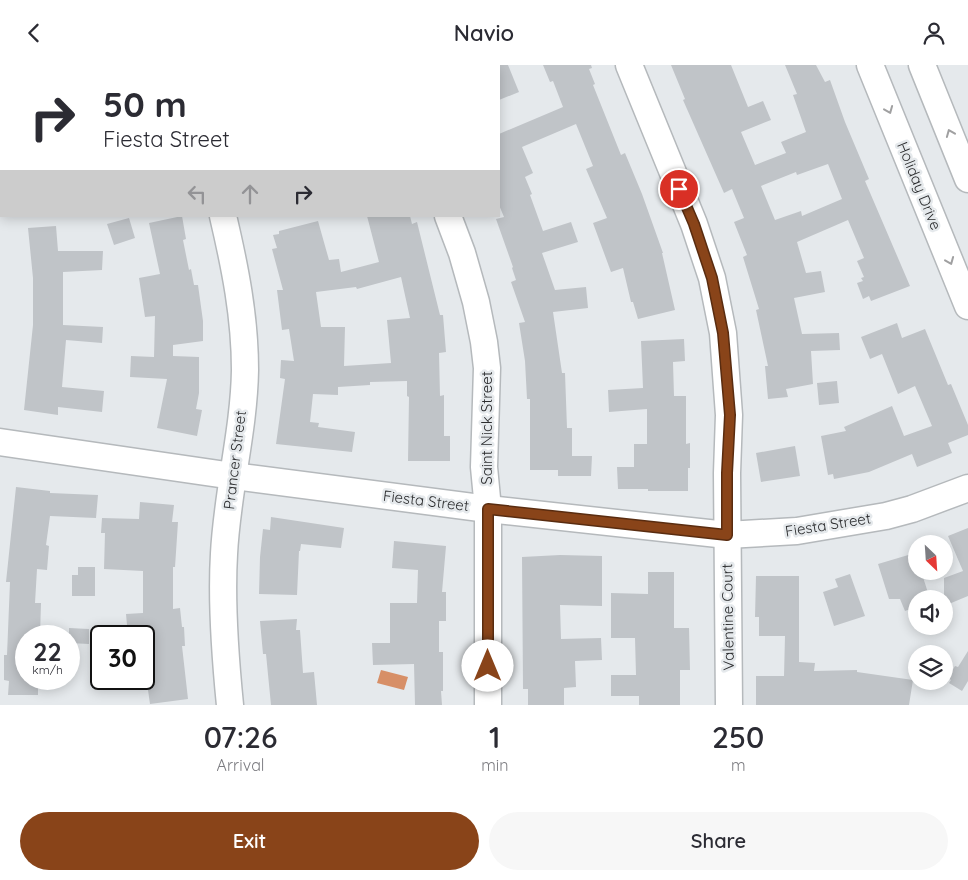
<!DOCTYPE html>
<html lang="en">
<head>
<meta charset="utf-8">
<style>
	:root { --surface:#fff; --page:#f7f7f7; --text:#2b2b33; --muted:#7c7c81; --accent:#894419 }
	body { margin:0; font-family:Quicksand,sans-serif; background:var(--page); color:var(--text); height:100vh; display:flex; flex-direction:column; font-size:19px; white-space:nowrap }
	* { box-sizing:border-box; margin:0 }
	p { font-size:16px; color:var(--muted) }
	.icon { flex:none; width:28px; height:28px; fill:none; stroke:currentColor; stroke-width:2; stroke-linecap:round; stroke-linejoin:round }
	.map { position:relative; height:640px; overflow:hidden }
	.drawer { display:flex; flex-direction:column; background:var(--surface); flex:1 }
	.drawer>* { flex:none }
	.guide { position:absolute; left:0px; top:0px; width:500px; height:152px; box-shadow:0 2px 12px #0003; background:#fff; color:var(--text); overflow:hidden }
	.needle { width:32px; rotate:155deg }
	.tools { position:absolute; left:908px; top:470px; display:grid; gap:10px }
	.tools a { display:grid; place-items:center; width:45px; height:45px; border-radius:50%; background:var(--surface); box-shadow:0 2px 12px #0003; font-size:25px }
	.speed { position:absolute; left:15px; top:560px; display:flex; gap:10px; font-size:25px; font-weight:700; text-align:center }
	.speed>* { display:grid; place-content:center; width:65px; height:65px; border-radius:50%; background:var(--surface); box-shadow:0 2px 12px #0003; line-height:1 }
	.speed small { font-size:12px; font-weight:400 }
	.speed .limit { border:2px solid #111; border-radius:8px; background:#fff; color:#111 }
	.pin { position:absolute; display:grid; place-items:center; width:42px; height:42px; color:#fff; margin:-21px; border:2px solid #fff; border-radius:50%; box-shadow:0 1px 5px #0007 }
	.me { position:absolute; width:55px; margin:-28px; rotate:0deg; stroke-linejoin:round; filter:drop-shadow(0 0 4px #0008) }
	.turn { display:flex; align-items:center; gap:18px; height:105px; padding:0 20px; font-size:22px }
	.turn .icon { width:65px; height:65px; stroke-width:2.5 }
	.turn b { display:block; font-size:35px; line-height:42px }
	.lanes { display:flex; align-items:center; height:48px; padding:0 20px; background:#0003; justify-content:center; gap:25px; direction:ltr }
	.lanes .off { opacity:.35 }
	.eta { display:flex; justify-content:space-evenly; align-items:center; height:85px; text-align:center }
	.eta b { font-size:30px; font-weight:600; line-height:35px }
	.action { display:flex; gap:10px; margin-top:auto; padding:10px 20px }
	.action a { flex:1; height:58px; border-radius:30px; background:var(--accent); color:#fff; font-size:20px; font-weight:600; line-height:58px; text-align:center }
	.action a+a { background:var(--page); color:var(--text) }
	header { display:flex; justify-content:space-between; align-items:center; height:65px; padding:0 20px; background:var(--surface); font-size:22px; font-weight:600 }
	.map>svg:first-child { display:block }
</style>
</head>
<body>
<header><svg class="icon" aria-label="back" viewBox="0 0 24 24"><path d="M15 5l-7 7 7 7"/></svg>Navio<svg class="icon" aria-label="person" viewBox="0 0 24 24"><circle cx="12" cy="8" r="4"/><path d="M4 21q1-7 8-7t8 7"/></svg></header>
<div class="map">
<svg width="968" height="640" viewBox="0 0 968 640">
	<rect width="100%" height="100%" fill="#e5e9ec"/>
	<path fill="#d78f67" d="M381 605 408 612 404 625 377 618Z"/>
	<g fill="#c0c4c8" fill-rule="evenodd">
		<path d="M499 0H508L519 27 499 35Z"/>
		<path d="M543 0H591L592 3 589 4 595 19 593 20 621 90 625 88 642 129 663 188H662L675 245 638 254 633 237H631L623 203 611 207 593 158 607 153 586 104 593 101 576 59 522 82 533 108 525 112 532 129 530 130 543 166 571 157 578 177 542 188 555 225 586 222 588 243 553 247 562 308H565L567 363H572V391H592L591 411H558V405H530V334H527L525 296 519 258 525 257 511 217 516 215 512 203 513 202 496 154 504 152 499 140V69L563 42 553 16 550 17Z"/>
		<path d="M671 0H731L748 42 763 36 771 55 741 67 755 100 786 88 781 77 806 67 793 30 797 29 785 0H816L825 17 830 15 845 57 869 114 865 116 910 221 871 236 869 231 863 234 857 218 863 216 861 213 864 212 857 196 864 193 848 155 797 177 806 208 821 206 825 227 794 233 802 269 839 268 840 285 811 286 813 319 786 324 788 332 768 334 765 301H768L756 245 759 244 743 192 747 190 734 157 744 153 732 124 724 128 683 35 685 34ZM828 99 842 134 802 151 801 146 775 155 761 121 796 107 797 110Z"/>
		<path d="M182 151 186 174 183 175 189 205 191 204 194 220H198L203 256V276L173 280V291L199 292V328L196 344 202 345 197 371 157 363 167 314 130 312 131 291 154 292 155 251 145 252 139 213 160 209 149 158Z"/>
		<path d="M367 151H410L412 159 417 157 440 250H443L446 287 439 288 440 331 444 330V371H450V396H408L409 332 407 331V316L370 317V320L338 322V330L313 329 310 357 319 358 318 362 355 367 352 387 276 379 285 314 280 313 281 295 294 296 289 264 282 265 277 225H283L272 184 277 183 273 170 279 169V166L318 156 329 195 339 194 341 207 379 197ZM401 212 410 253 387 255 391 298 344 301 345 262H321L316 227 356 222 357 224Z"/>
		<path d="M129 153 135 173 114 180 107 159Z"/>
		<path d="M56 161 58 186H103L102 205 63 207V260L103 262 102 278 66 275 62 322 104 326 102 347 58 342V350L24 345 33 260V213L28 163Z"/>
		<path d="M897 258 902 273 925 264 948 320 951 319 968 360V370L948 378 952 388 917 402 912 389 869 407 834 414 833 409 828 410 821 371 846 366 844 362 892 341 904 371 932 361 915 321 898 329 882 289 870 294 861 272Z"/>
		<path d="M684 274 685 296 673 297 674 331H686V379L690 378V403H688V426H648V424H618L617 402H634V379H647V344L609 347 608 325 643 323 641 276Z"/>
		<path d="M837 316 839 338 819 340 817 318Z"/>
		<path d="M795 381 800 411 761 417 756 388Z"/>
		<path d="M16 422 50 426V428L98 430 96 453 50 451 46 480 49 481 47 505 37 504 35 538H41L40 571H26V614H38V630H8L9 616 4 615V590H7L10 517H6Z"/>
		<path d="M140 437 174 440 172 457H178L175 502H173V544L180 543 182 562H184L185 581H182L188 634 150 639 147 618H144V571H128L126 549 143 548V506L104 504 105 468H101L102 453 139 454Z"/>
		<path d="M271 452 344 463 341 483 301 479 300 486H299L297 530 259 529 260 492 263 464 270 465Z"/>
		<path d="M968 463V531L944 541V513L963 506 948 471Z"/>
		<path d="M394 476 446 481 442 527H446V556H439V587H443V626H441L442 640H415L414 599 373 600 372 578H390V538H417L418 505 392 503Z"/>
		<path d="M915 488 916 506H921L930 534H916V542L905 546 900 534H889L878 499Z"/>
		<path d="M560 490 602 491V541L560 540 561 574 601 573 602 595 575 596 576 622 564 623V640H528V624H523L522 492Z"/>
		<path d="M78 502H95V531H72V510H78Z"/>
		<path d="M648 507H674V563H689L690 605H680V640H639V631H611V610H636L635 573H611V528L648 529Z"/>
		<path d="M850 509 865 551 834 561 823 527 838 522 835 514Z"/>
		<path d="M756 511H799V597L815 598 814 606 857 605V607L913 615 909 640H756V611H784L785 571H759V552H755Z"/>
		<path d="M297 554 296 565H300L303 608 314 607 317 640H271L266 589H263L260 556Z"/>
		<path d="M69 563 89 564V579L69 578Z"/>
		<path d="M968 586V616L962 626 949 618 951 615 948 613 955 601 958 602Z"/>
	</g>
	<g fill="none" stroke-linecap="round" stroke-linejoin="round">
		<defs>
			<g id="minor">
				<path d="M164 0 165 1"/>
				<path d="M388 0V1"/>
				<path d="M629 0 694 159 712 213 723 268 729 350 727 408 729 640"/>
				<path d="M870 0 968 241"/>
				<path d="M922 0 968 114"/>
				<path d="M223 151C235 202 245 252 245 305 244 366 227 427 224 489 221 539 225 590 230 640"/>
				<path d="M448 151 462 188 476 237 484 277 487 303 484 402 488 444V640"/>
				<path d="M0 377 233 411 488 444 727 470 797 466 886 451 912 444 968 423"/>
			</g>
		</defs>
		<use href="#minor" stroke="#b5b9bc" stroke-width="29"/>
		<use href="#minor" stroke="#fff" stroke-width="26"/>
	</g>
	<defs><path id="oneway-chevron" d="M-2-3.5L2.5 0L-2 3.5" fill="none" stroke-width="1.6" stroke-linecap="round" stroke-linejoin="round" transform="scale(1.25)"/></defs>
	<g stroke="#a0a0a1">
		<use href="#oneway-chevron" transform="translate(889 45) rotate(68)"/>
		<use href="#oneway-chevron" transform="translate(950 68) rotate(-112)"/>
		<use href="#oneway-chevron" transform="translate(950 196) rotate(68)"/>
	</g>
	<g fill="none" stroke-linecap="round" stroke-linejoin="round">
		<defs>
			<path id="route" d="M488 601V444L727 470V408L730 350 723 268 712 213 694 159 679 124"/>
		</defs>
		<use href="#route" stroke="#592c10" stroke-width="12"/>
		<use href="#route" stroke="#894419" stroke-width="9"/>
	</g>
	<g text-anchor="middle" stroke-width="5" stroke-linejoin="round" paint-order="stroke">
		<g font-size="15" fill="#2b2c2e" stroke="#e5e9ec">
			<text transform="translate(919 121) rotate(68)" y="5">Holiday Drive</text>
			<text transform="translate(487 363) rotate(-90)" y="5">Saint Nick Street</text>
			<text transform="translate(235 395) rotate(-83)" y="5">Prancer Street</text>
			<text transform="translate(426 436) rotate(7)" y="5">Fiesta Street</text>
			<text transform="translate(828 460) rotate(-9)" y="5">Fiesta Street</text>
			<text transform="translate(728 552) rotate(-91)" y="5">Valentine Court</text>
		</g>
	</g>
</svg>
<div class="tools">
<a><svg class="needle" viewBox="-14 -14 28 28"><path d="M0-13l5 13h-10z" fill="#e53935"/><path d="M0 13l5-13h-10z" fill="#7c7c81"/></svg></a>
<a><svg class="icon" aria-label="sound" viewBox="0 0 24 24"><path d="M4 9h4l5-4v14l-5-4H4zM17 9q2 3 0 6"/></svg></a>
<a><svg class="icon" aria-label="layers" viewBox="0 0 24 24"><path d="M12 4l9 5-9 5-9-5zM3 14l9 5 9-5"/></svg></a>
</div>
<div class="speed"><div>22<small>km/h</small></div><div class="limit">30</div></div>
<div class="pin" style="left:679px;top:124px;background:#d93025"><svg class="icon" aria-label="arrive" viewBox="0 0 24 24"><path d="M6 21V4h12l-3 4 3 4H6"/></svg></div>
<svg class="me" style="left:488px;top:601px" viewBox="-20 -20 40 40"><circle r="19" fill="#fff"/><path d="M0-13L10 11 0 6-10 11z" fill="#894419"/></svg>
<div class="guide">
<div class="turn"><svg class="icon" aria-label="right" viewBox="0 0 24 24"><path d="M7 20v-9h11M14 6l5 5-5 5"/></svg><div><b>50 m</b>Fiesta Street</div></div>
<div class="lanes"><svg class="icon off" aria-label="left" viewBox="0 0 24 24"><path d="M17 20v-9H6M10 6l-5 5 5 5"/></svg><svg class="icon off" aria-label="ahead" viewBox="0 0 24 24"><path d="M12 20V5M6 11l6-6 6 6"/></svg><svg class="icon" aria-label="right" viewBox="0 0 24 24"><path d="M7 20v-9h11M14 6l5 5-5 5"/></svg></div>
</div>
</div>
<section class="drawer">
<div class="eta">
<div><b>07:26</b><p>Arrival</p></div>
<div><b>1</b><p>min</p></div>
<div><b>250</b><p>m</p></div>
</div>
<div class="action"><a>Exit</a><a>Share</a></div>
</section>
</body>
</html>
